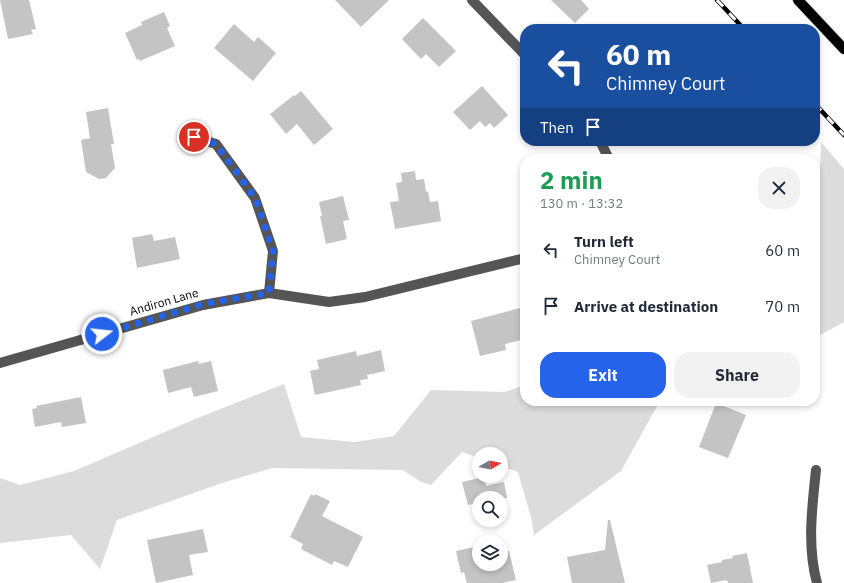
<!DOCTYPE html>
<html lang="en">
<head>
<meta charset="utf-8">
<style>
	:root { --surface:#fff; --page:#f2f2f3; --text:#1f2937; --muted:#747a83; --accent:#2563eb }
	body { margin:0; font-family:"IBM Plex Sans",sans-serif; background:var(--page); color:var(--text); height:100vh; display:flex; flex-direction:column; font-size:15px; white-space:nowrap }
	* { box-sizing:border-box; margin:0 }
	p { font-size:13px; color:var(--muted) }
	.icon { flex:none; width:22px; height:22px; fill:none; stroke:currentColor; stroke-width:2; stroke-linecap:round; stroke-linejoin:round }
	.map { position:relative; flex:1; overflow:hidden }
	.panel { position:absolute; left:520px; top:154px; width:300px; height:252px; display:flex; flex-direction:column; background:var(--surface); border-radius:16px; box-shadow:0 2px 6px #0003 }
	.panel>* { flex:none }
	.top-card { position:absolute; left:520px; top:24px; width:300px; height:122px; border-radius:16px; box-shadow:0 2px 6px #0003; background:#1a4fa0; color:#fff; overflow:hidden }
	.needle { width:26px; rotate:80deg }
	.fabs { position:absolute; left:472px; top:447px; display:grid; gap:8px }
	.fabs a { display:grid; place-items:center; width:36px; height:36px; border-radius:50%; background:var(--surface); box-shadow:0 2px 6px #0003; font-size:20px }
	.pin { position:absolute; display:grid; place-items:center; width:34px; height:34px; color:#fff; margin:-17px; border:2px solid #fff; border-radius:50%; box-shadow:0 1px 4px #0007 }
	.me { position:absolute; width:44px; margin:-22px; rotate:74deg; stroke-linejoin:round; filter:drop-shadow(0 0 3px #0008) }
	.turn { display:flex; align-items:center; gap:14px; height:84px; padding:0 20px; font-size:18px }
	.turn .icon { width:52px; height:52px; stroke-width:2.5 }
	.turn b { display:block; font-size:28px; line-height:34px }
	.then { display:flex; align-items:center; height:38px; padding:0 20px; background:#0003; gap:8px; font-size:15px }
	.round { display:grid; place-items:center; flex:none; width:42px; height:42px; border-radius:16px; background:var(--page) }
	.head { display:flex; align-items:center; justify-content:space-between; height:68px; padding:0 20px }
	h1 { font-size:24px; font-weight:700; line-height:30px; color:#1e9e55 }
	.action { display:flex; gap:8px; margin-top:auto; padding:8px 20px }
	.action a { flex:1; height:46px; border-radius:16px; background:var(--accent); color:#fff; font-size:16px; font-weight:700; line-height:46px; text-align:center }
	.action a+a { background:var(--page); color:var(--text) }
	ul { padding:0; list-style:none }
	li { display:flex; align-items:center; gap:12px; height:56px; padding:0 20px }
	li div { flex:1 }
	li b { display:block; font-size:15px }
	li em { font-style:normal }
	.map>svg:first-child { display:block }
</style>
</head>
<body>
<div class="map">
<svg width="844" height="583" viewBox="0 0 844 583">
	<rect width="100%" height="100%" fill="#fff"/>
	<g fill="#dcdcdc">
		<path d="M821 142 844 169V322L815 338V234L818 230Z"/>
		<path d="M284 384 301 437 355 442 394 436 431 390 505 392 525 385V401H660L621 471 534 535 531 517 518 472 501 466V454H479V458L462 452 431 485 421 482 403 470 272 468 222 483 117 520 100 569 71 535 0 543V478L20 485 74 471 195 419Z"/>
	</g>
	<g fill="#c4c4c4">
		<path d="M0 0H29L36 29 31 30 33 34 8 39Z"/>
		<path d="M335 0H389L361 27Z"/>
		<path d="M551 0H581L589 9 575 23Z"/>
		<path d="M164 12 170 26 167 28 175 46 140 61 139 59 137 60 125 33 142 25 141 22Z"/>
		<path d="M423 18 456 51 439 67 426 54 421 59 402 39Z"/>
		<path d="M234 24 254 42 258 37 276 53 253 81 214 48Z"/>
		<path d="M482 86 508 115 494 128 490 123 485 127 480 121 470 130 453 112Z"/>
		<path d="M301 91 333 129 314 145 297 124 286 134 270 114 294 95 295 96Z"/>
		<path d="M108 108 114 144H111L115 168 106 178 99 179 86 172 81 140 90 138 86 112Z"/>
		<path d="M415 171 416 180 424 179 426 192 428 191 430 202 438 201 441 221 395 229 390 202 399 201 396 183 402 182 401 173Z"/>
		<path d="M343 196 349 220 343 221 347 239 326 244 320 216H322L319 202Z"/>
		<path d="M152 234 154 241 175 237 180 259 137 268 132 238Z"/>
		<path d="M520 308 525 329V339L505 344 506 350 480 356 471 321Z"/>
		<path d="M381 350 385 371 367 375 368 379 360 380 361 385 315 395 310 371 319 369 317 360 356 351 357 356Z"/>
		<path d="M198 361 199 364 211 361 218 391 194 397 191 387 168 393 163 370Z"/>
		<path d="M81 397 86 423 62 427 61 422 35 427 32 409 37 408 36 406Z"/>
		<path d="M716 403 746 415 728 458 699 447Z"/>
		<path d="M484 477 486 486 504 482 507 498 501 499V498H479V503L468 505 462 482Z"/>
		<path d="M311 494 314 496 315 494 330 501 322 516 363 537 348 567 334 561 332 565 301 549 303 544 290 537Z"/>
		<path d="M608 520H610L625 583H572L567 557 605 550Z"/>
		<path d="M203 529 208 552 189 555 193 575 156 583 147 540Z"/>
		<path d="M503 540 506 552 509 551 516 580 502 583H467L464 572 461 573 456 551 479 546V564H501V542H495Z"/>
		<path d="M747 553 753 583H728V581H726V580L711 583 707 565 722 562V560L733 558 732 556Z"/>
	</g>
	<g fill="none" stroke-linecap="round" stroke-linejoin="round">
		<defs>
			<path id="major" d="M798 0 844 49"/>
		</defs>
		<use href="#major" stroke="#dbdbdb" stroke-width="12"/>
		<g stroke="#555" stroke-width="10">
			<path d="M472 0 525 55"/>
			<path d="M183 134 216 144 255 198 273 251 269 293"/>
			<path d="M600 141 609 159"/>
			<path d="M0 363 203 305 269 293 329 302 365 297 525 258"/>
			<path d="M816 470C812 507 807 547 817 583"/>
		</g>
		<use href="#major" stroke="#000" stroke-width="10"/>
		<defs>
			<g id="rail">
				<path d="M717 0 744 29"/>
				<path d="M815 104 844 135"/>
			</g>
		</defs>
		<use href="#rail" stroke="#000" stroke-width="4.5"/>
		<use href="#rail" stroke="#fff" stroke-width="3" stroke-dasharray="9" stroke-linecap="butt"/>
	</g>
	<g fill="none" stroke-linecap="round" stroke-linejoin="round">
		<path stroke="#2563eb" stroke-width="7" stroke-dasharray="0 12.6" d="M102 334 203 304 269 293 273 251 255 198 216 144 194 137"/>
	</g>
	<g text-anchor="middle" stroke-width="3" stroke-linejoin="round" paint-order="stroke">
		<g font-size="12" fill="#000" stroke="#fff">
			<text transform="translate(164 302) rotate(-16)" y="4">Andiron Lane</text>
		</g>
	</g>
</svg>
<div class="fabs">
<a><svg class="needle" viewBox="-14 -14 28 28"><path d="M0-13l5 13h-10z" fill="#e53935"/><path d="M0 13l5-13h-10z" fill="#747a83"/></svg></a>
<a><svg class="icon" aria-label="search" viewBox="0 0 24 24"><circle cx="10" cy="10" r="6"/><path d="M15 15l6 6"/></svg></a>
<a><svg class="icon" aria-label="layers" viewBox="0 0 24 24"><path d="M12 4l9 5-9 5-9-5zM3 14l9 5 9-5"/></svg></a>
</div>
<div class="pin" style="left:194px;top:137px;background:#d93025"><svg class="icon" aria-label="arrive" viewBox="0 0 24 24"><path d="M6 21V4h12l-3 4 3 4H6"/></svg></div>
<svg class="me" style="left:102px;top:334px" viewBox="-20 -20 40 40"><circle r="17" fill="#2563eb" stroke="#fff" stroke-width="3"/><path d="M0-11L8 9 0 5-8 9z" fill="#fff"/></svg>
<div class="top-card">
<div class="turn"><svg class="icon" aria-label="left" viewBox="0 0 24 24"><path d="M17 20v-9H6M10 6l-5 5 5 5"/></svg><div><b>60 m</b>Chimney Court</div></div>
<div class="then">Then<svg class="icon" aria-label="arrive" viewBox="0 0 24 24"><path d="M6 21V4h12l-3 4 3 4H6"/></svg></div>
</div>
<section class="panel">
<div class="head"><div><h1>2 min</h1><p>130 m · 13:32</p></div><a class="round"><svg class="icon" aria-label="close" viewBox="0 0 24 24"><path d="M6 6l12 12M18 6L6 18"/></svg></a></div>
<ul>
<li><svg class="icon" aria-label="left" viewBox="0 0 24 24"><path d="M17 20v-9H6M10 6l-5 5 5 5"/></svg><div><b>Turn left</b><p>Chimney Court</p></div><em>60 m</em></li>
<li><svg class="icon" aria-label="arrive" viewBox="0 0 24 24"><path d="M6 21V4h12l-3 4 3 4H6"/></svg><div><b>Arrive at destination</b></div><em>70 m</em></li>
</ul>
<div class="action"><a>Exit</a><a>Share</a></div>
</section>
</div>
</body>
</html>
